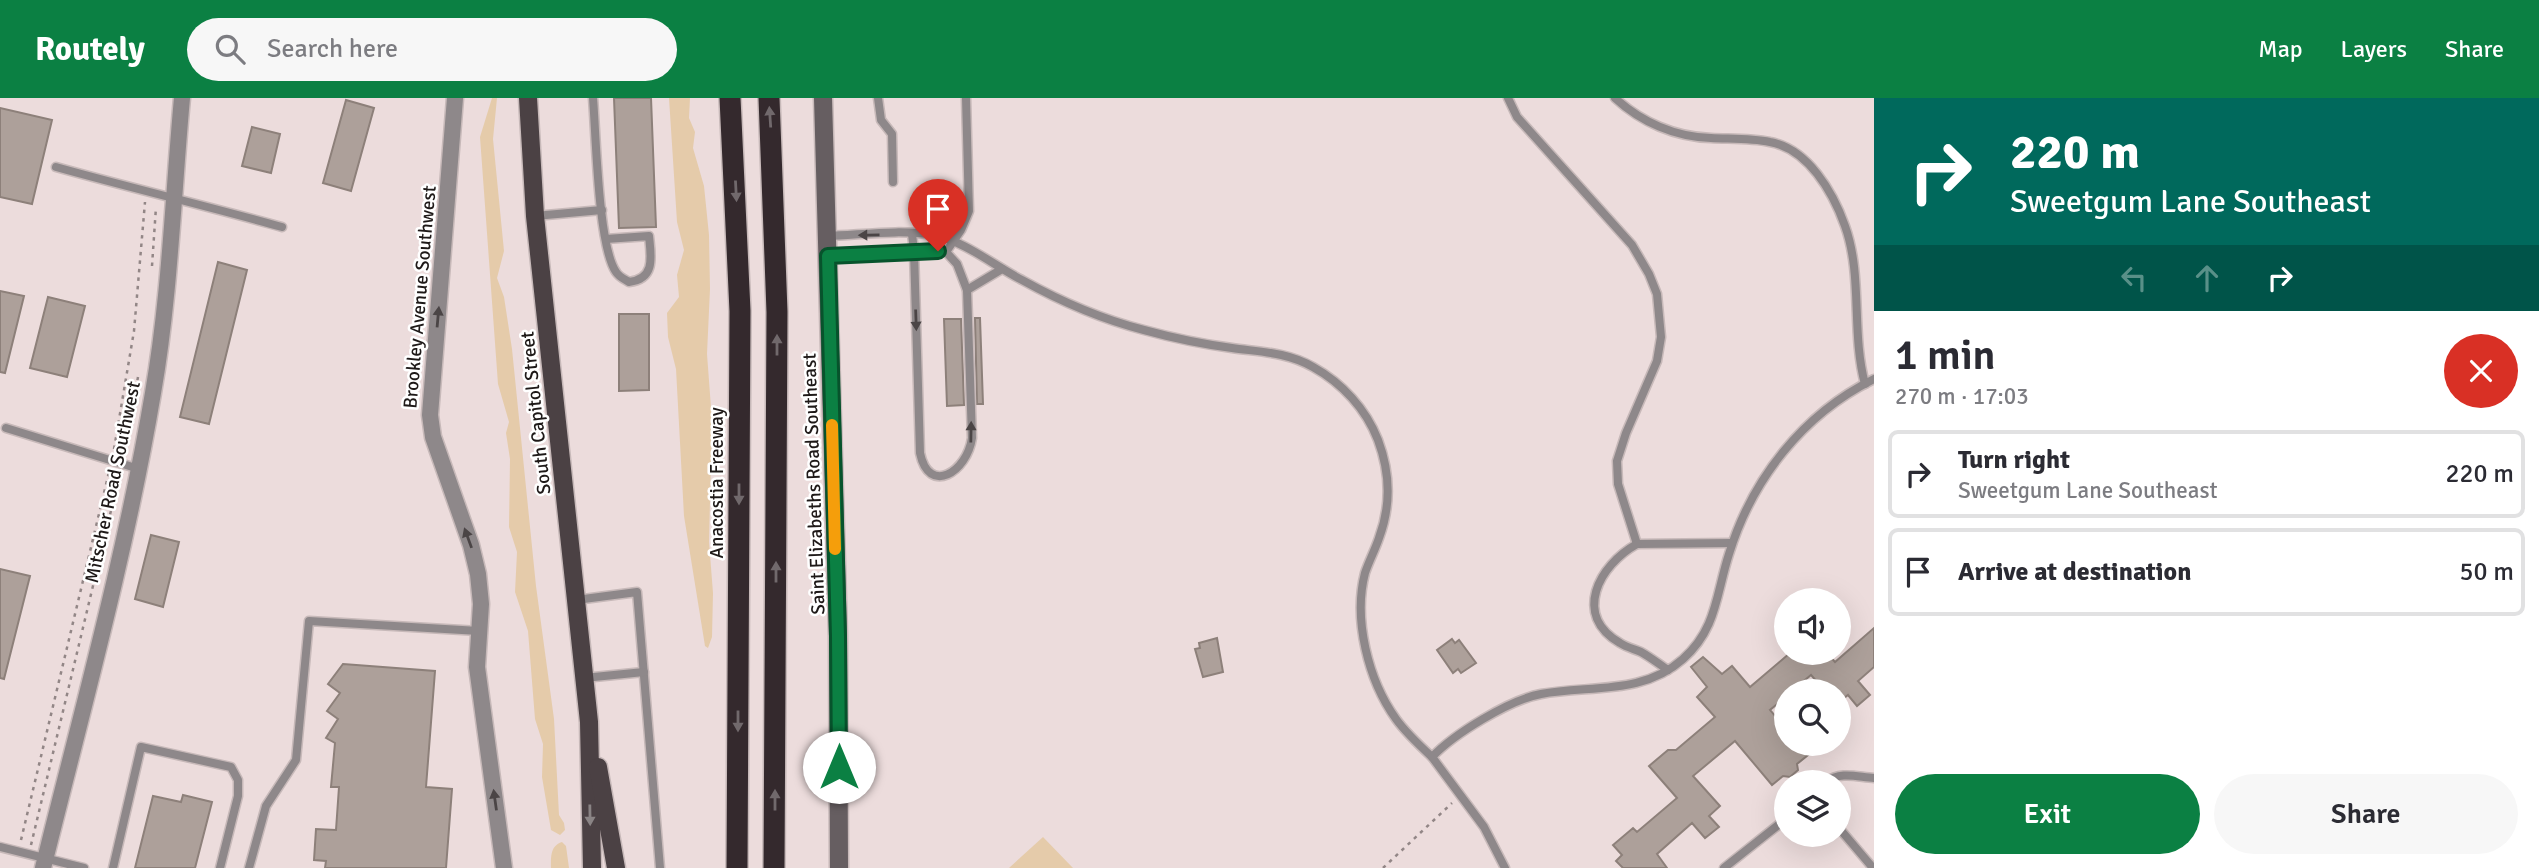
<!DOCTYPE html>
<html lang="en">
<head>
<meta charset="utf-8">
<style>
	:root { --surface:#fff; --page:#f7f7f7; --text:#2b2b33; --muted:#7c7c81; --line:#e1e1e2; --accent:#0b8043 }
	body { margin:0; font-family:Signika,sans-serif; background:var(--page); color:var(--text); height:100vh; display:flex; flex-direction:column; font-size:26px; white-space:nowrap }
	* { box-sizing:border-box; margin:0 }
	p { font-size:23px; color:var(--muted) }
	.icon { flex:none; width:38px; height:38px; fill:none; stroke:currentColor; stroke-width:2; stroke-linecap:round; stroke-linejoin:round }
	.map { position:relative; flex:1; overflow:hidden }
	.side { display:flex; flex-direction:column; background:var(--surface); width:665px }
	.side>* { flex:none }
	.banner { background:#00695c; color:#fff; overflow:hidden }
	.buttons { position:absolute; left:1774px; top:490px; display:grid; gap:14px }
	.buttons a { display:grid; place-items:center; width:77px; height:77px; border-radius:50%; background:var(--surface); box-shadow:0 7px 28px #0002; font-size:35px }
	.pin { position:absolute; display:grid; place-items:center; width:60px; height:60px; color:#fff; margin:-72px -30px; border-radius:50% 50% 50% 0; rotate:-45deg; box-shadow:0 0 7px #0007 }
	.pin .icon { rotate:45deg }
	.me { position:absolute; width:77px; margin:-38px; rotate:0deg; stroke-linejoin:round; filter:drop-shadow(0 0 5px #0008) }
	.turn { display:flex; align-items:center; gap:24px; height:147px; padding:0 21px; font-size:32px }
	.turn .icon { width:91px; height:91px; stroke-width:2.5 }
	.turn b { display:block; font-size:49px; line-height:60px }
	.lanes { display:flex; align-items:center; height:66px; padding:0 21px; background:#0003; justify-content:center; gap:35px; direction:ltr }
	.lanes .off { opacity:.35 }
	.round { display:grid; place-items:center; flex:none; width:74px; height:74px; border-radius:37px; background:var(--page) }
	.overview { display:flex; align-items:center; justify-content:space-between; height:119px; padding:0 21px }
	h1 { font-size:42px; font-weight:600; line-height:52px }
	.action { display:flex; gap:14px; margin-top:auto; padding:14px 21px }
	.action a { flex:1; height:80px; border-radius:42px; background:var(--accent); color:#fff; font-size:28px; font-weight:600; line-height:80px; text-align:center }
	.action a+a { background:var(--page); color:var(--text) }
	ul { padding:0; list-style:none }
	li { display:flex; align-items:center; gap:21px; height:88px; margin:0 14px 10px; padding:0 7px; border:4px solid var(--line); border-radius:10px }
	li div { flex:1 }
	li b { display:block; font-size:26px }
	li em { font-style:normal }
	header { display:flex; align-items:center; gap:42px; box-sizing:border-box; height:98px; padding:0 35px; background:var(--accent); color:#fff }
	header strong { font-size:33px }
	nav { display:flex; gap:38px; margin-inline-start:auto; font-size:24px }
	.search { width:490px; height:63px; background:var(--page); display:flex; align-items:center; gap:18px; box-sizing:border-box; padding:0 24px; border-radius:38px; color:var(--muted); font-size:26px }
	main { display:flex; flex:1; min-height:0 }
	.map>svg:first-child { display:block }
</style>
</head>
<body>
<header>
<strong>Routely</strong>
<div class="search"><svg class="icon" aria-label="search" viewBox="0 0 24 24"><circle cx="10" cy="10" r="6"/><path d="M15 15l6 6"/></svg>Search here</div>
<nav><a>Map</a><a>Layers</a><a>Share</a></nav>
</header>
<main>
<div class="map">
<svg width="1874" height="770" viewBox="0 0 1874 770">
	<rect width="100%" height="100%" fill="#ecdcdc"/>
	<g fill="#e5cbaa">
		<path d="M492 0H497L493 41 504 153 497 180 504 199 512 251 536 488 554 621 559 717 564 725 565 732 560 737 551 732 542 679 543 646 535 621 528 533 515 494 517 454 509 429 510 361 506 335 509 324 498 286 480 39Z"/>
		<path d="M669 0H690L689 20 695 34 693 50 704 88 709 137 710 191 707 256 712 323 709 444 713 495 712 539 708 550 705 548 684 418 676 271 668 239 667 215 679 199 677 177 684 152 677 124Z"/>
		<path d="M1043 739 1073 770H1009Z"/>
		<path d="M562 744 566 748 569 770H551C551 759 550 748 562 744Z"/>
	</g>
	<g fill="#ada09a" stroke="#8d807a" stroke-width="2">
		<path d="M614 0H651L656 129 619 130Z"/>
		<path d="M346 2 374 10 351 93 323 85Z"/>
		<path d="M0 10 52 22 32 106 0 99Z"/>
		<path d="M252 29 280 36 271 75 242 68Z"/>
		<path d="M218 164 247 172 209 326 180 319Z"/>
		<path d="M0 193 24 198 5 275 0 274Z"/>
		<path d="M48 199 85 208 67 279 30 270Z"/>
		<path d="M619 216H649V292L619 293Z"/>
		<path d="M975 220H980L983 306H977Z"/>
		<path d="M944 221H961L964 307 947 308Z"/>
		<path d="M151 437 179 444 163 509 135 501Z"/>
		<path d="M0 471 30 478 4 581 0 580Z"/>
		<path d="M1874 530V569L1858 583 1870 597 1857 608 1848 597 1839 604V593H1825L1811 577 1792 593H1787V598L1770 612 1787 632V646H1799L1808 657 1797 666 1798 672 1790 679 1783 678 1772 687 1735 643 1693 678 1720 708 1709 718 1719 729 1705 740 1692 725 1657 756 1667 770H1623L1616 763 1622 757 1613 747 1633 730 1637 734 1677 700 1649 668 1668 652H1676L1715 619 1697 599 1707 589 1691 569 1703 559 1722 576 1732 568 1750 589 1790 555H1827L1835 564Z"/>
		<path d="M1217 540 1223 574 1203 579 1195 551 1200 550 1199 545Z"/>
		<path d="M1452 541 1455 545 1459 542 1476 565 1461 575 1458 571 1453 575 1437 552Z"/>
		<path d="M343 566 435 573 426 689 452 691 446 770H325L326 763 314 762 316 731 336 732 339 689H331L335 645 326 640 338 621 327 613 340 595 328 586Z"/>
		<path d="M183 697 212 704 195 770H135L153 698 181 704Z"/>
	</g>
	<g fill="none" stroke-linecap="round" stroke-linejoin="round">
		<defs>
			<g id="service">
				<path d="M593 0C596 36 598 148 616 174 619 179 624 181 629 184 656 181 651 158 649 138L606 141"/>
				<path d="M878 0 881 22 892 36 893 84"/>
				<path d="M1508 0 1517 19 1632 147 1649 176 1657 196 1661 239 1657 263 1626 335 1617 363 1618 386 1637 446 1732 445"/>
				<path d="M1615 0C1641 24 1675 39 1711 40 1730 41 1751 40 1770 44 1808 51 1833 94 1845 128 1863 178 1851 234 1865 286"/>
				<path d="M56 69C131 90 207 108 282 129"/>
				<path d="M535 118 602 112"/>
				<path d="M827 138C861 137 899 131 933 137 965 143 993 167 1022 182 1060 203 1101 221 1144 232 1173 240 1202 246 1232 250 1260 254 1287 254 1313 269 1342 285 1366 311 1378 342 1390 374 1391 408 1379 440 1375 452 1369 463 1365 475 1353 521 1368 582 1396 621 1406 635 1419 647 1432 659"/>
				<path d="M946 154 961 132 969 113 966 0"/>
				<path d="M828 158 938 153 946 154 957 166 967 192 972 340C967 374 929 398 920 355L914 153 912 136"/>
				<path d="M967 192 1002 171"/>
				<path d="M6 330 139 371"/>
				<path d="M1637 446C1599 467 1572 517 1620 545 1626 549 1634 551 1641 554 1650 559 1659 566 1668 572"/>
				<path d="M576 502 637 494 660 770"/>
				<path d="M584 580 644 574"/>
				<path d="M1826 684C1841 673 1857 679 1874 680"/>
				<path d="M1839 730 1873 770"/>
				<path d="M0 749 84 770"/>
				<path d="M113 770 141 649 231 669 238 682V698L220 770"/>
				<path d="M249 770 266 708 296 662 309 523 479 533"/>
				<path d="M1505 770 1484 729 1432 659C1454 636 1509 602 1541 596 1590 587 1643 597 1683 561 1717 531 1716 496 1729 456 1752 381 1803 316 1874 281"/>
				<path d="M1724 770 1787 720"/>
			</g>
			<g id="minor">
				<path d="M455 0 430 317 433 339 471 447 478 476 481 506 477 569 504 770"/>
				<path d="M43 770C82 613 126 455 153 295 170 198 173 98 182 0"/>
			</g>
			<path id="secondary" d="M823 0 838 538 839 770"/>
			<g id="primary">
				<path d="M528 0 535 118 589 624 592 770"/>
				<path d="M598 669 616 770"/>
			</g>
			<g id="motorway">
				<path d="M730 0 740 213 737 770"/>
				<path d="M769 0 777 214 774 770"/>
			</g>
		</defs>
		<use href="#service" stroke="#c7b9b9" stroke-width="11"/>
		<use href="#minor" stroke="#c7b9b9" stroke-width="19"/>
		<use href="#secondary" stroke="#c7b9b9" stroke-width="21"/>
		<use href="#primary" stroke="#c7b9b9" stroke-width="21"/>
		<use href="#motorway" stroke="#c7b9b9" stroke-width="24"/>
		<g stroke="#928686" stroke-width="2.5" stroke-dasharray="3.5 5" stroke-linecap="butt">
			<path d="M152 168 156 109"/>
			<path d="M130 324 138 279"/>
			<path d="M114 351 134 233 145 104"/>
			<path d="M21 742 109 374"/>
			<path d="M31 747 120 375"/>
			<path d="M1383 770 1452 705"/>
		</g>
		<use href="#service" stroke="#8e888a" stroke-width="8"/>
		<use href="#minor" stroke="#8e888a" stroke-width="16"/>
		<use href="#secondary" stroke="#665e61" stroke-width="18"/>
		<use href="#primary" stroke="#4b4144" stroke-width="18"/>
		<use href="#motorway" stroke="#34292d" stroke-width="21"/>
	</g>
	<defs><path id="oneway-solid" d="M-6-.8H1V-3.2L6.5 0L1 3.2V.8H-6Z" transform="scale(1.75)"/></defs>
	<g fill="#71696c">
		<use href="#oneway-solid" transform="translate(770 19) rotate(-94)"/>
		<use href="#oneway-solid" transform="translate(736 93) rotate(87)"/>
		<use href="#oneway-solid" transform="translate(777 247) rotate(-90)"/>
		<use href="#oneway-solid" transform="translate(739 396) rotate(90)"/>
		<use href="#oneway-solid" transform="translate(776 474) rotate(-90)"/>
		<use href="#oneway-solid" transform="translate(738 623) rotate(90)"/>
		<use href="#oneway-solid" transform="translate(775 702) rotate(-90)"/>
	</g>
	<g fill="#4b4546">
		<use href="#oneway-solid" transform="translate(869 137) rotate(179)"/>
		<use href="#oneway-solid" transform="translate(438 219) rotate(-85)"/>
		<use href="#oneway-solid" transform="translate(916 222) rotate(88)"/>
		<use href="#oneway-solid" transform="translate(971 334) rotate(-89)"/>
		<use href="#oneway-solid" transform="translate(468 440) rotate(-110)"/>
		<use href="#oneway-solid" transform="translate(495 702) rotate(-98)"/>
	</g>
	<use fill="#8a8485" href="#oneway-solid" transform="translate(590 717) rotate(89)"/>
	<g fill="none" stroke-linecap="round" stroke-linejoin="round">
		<defs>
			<path id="route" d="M839 669 838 538 828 158 938 153"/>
		</defs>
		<use href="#route" stroke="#07532c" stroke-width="18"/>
		<use href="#route" stroke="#0b8043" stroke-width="12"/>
		<path stroke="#f59e0b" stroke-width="12" d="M832 327 835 451"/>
	</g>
	<g text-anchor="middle" stroke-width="5" stroke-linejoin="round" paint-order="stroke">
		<g font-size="19" fill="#1e1918" stroke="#fff">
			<text transform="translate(419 199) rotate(-85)" y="7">Brookley Avenue Southwest</text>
			<text transform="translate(535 315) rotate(-96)" y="7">South Capitol Street</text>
			<text transform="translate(112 384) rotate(-78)" y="7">Mitscher Road Southwest</text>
			<text transform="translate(716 385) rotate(-90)" y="7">Anacostia Freeway</text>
			<text transform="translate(813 386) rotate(-92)" y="7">Saint Elizabeths Road Southeast</text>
		</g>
	</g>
</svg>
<div class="buttons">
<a><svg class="icon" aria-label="sound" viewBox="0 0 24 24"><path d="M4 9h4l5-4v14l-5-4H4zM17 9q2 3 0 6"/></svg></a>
<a><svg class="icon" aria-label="search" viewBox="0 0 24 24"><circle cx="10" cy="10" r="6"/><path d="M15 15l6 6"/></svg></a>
<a><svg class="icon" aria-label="layers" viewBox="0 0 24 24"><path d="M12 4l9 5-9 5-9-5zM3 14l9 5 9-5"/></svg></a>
</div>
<div class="pin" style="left:938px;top:153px;background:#d93025"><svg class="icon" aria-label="arrive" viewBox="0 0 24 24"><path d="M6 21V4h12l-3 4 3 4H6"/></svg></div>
<svg class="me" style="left:839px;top:669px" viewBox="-20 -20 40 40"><circle r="19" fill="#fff"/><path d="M0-13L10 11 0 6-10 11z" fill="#0b8043"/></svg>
</div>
<section class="side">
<div class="banner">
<div class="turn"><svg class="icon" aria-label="right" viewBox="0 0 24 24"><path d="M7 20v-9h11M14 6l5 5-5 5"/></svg><div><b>220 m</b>Sweetgum Lane Southeast</div></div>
<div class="lanes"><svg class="icon off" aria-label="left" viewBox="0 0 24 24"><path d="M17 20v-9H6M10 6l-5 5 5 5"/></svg><svg class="icon off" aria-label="ahead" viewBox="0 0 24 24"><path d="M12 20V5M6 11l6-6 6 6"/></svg><svg class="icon" aria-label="right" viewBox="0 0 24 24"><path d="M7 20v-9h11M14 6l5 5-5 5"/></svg></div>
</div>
<div class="overview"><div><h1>1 min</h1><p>270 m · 17:03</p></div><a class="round" style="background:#d93025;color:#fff"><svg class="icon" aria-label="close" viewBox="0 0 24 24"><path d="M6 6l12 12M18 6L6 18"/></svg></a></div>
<ul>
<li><svg class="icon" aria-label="right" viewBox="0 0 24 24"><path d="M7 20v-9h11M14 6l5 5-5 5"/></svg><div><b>Turn right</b><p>Sweetgum Lane Southeast</p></div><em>220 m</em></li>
<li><svg class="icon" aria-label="arrive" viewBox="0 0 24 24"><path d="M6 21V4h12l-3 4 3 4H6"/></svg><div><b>Arrive at destination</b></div><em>50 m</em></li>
</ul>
<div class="action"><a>Exit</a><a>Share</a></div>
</section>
</main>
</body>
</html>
